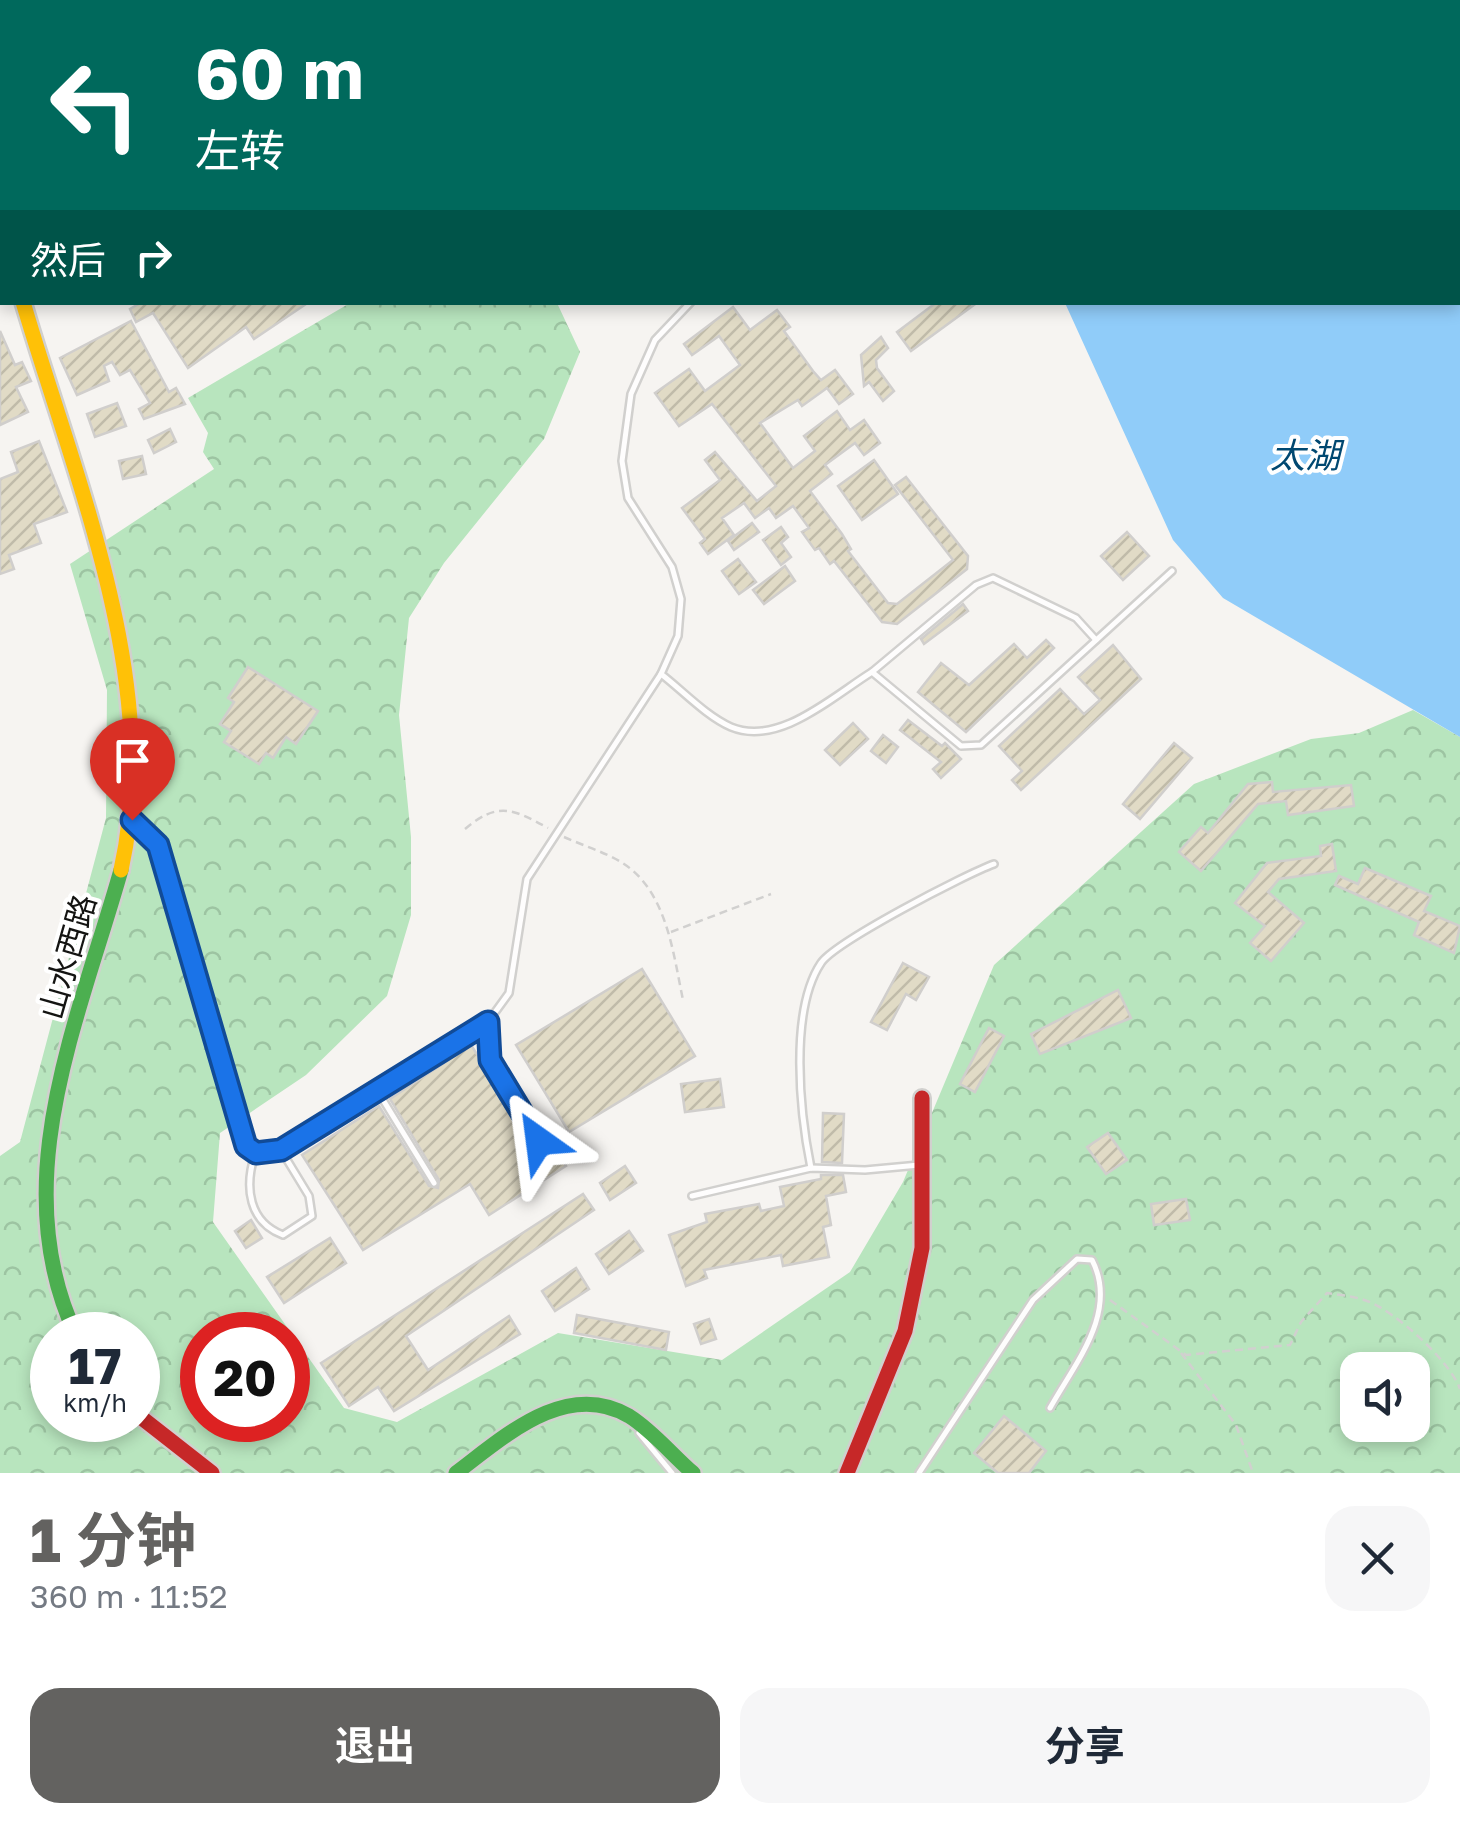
<!DOCTYPE html>
<html lang="zh">
<head>
<meta charset="utf-8">
<style>
	:root { --surface:#fff; --page:#f6f6f7; --text:#1f2937; --muted:#747a83; --accent:#636260 }
	body { margin:0; font-family:"Golos Text","Noto Sans SC",sans-serif; background:var(--page); color:var(--text); height:100vh; display:flex; flex-direction:column; font-size:38px; white-space:nowrap }
	* { box-sizing:border-box; margin:0 }
	p { font-size:32px; color:var(--muted) }
	.icon { flex:none; width:55px; height:55px; fill:none; stroke:currentColor; stroke-width:2; stroke-linecap:round; stroke-linejoin:round }
	.map { position:relative; height:1473px; overflow:hidden }
	.details { display:flex; flex-direction:column; background:var(--surface); flex:1 }
	.details>* { flex:none }
	.top-card { position:absolute; left:0px; top:0px; width:1460px; height:305px; box-shadow:0 5px 15px #0003; background:#00695c; color:#fff; overflow:hidden }
	.controls { position:absolute; left:1340px; top:1352px; display:grid; gap:20px }
	.controls a { display:grid; place-items:center; width:90px; height:90px; border-radius:20px; background:var(--surface); box-shadow:0 5px 15px #0003; font-size:50px }
	.speed { position:absolute; left:30px; top:1312px; display:flex; gap:20px; font-size:50px; font-weight:700; text-align:center }
	.speed>* { display:grid; place-content:center; width:130px; height:130px; border-radius:50%; background:var(--surface); box-shadow:0 5px 15px #0003; line-height:1 }
	.speed small { font-size:25px; font-weight:400 }
	.speed .limit { border:15px solid #d22; background:#fff; color:#111 }
	.pin { position:absolute; display:grid; place-items:center; width:85px; height:85px; color:#fff; margin:-102px -42px; border-radius:50% 50% 50% 0; rotate:-45deg; box-shadow:0 0 10px #0007 }
	.pin .icon { rotate:45deg }
	.me { position:absolute; width:110px; margin:-55px; rotate:329deg; stroke-linejoin:round; filter:drop-shadow(0 0 8px #0008) }
	.turn { display:flex; align-items:center; gap:35px; height:210px; padding:0 30px; font-size:45px }
	.turn .icon { width:130px; height:130px; stroke-width:2.5 }
	.turn b { display:block; font-size:70px; line-height:85px }
	.then { display:flex; align-items:center; height:95px; padding:0 30px; background:#0003; gap:20px; font-size:38px }
	.round { display:grid; place-items:center; flex:none; width:105px; height:105px; border-radius:30px; background:var(--page) }
	.head { display:flex; align-items:center; justify-content:space-between; height:170px; padding:0 30px }
	h1 { font-size:60px; font-weight:700; line-height:75px; color:var(--accent) }
	.button { display:flex; gap:20px; margin-top:auto; padding:20px 30px }
	.button a { flex:1; height:115px; border-radius:30px; background:var(--accent); color:#fff; font-size:40px; font-weight:700; line-height:115px; text-align:center }
	.button a+a { background:var(--page); color:var(--text) }
	.map>svg:first-child { display:block }
</style>
</head>
<body>
<div class="map">
<svg width="1460" height="1473" viewBox="0 0 1460 1473">
	<defs>
		<pattern id="forest-crowns" width="20" height="18" patternUnits="userSpaceOnUse" patternTransform="scale(2.5)"><rect width="20" height="18" fill="#b8e5be"/><path d="M2 6a3 3 0 1 1 6 0M12 15a3 3 0 1 1 6 0" fill="none" stroke="#9dc4a2"/></pattern>
		<pattern id="building-hatch" width="6" height="6" patternUnits="userSpaceOnUse" patternTransform="scale(2.5)"><rect width="6" height="6" fill="#e1dbc6"/><path d="M-1 1l2-2M0 6l6-6M5 7l2-2" fill="none" stroke="#c0bba9"/></pattern>
	</defs>
	<rect width="100%" height="100%" fill="#f6f4f1"/>
	<path fill="url(#forest-crowns)" fill-rule="evenodd" d="M350 303H557L580 352 544 439 444 563 409 618 399 715 411 837V915L387 996 306 1075 220 1133 213 1222 344 1408 397 1422 558 1333 722 1360 850 1272 903 1182 994 965 1194 784 1311 739 1359 733 1413 710 1460 737V1473H0V1156L20 1142 106 818 107 690 70 564 214 469 203 452 208 433 188 398ZM52 1335H138V1420H52ZM202 1335H288V1420H202ZM1358 1370H1412V1425H1358Z"/>
	<path fill="#90ccf9" d="M730 0H1460V737L1223 598 1173 540 1065 303 1458 302V2H727Z"/>
	<g fill="url(#building-hatch)" stroke="#d0cecc" stroke-width="2.5">
		<path d="M142 302H309L254 339 246 327 188 368 153 313 136 322 130 309Z"/>
		<path d="M937 302H978L911 351 897 332Z"/>
		<path d="M733 307 750 330 777 310 790 327 784 331 813 371 821 380 835 370 853 394 839 404 827 388 802 406 798 400 760 423 793 468 815 451 804 436 837 411 850 430 864 420 880 443 864 455 855 443 825 465 832 474 810 491 842 534 851 549 848 551 888 603 897 604 953 560 895 485 906 477 968 556 967 569 897 624 882 622 834 561 830 564 819 548 815 550 802 532 809 528 793 506 776 518 769 508 755 518 744 503 722 518 734 535 708 554 700 543 705 539 682 508 720 480 705 460 715 452 757 501 776 486 712 404 679 426 655 393 689 369 705 391 740 365 719 336 692 355 684 344Z"/>
		<path d="M131 321 169 392 176 388 185 404 144 419 139 409 150 403 130 370 120 375 112 362 104 366 109 381 77 395 60 358Z"/>
		<path d="M0 331 15 365 22 362 31 381 16 387 28 412 0 425Z"/>
		<path d="M881 337 888 348 876 360 877 368 894 391 883 401 869 382 864 386 861 355Z"/>
		<path d="M117 403 126 426 95 437 87 414Z"/>
		<path d="M170 429 176 442 154 453 148 440Z"/>
		<path d="M39 441 67 512 34 524 41 543 9 555 14 569 0 574V479L18 472 11 452Z"/>
		<path d="M142 456 146 474 123 479 119 461Z"/>
		<path d="M874 460 898 494 862 520 838 486Z"/>
		<path d="M752 523 759 532 734 550 728 541Z"/>
		<path d="M781 527 788 537 781 543 791 557 781 565 763 540Z"/>
		<path d="M1127 532 1149 556 1123 580 1101 556Z"/>
		<path d="M738 559 756 582 739 594 722 571Z"/>
		<path d="M785 566 795 581 764 604 753 590Z"/>
		<path d="M963 604 968 611 924 644 921 639Z"/>
		<path d="M1046 640 1054 648 966 732 918 692 941 663 969 685 1014 644 1027 658Z"/>
		<path d="M1113 645 1141 679 1021 790 1012 780 1022 771 999 746 1060 689 1084 714 1100 700 1078 677Z"/>
		<path d="M248 667 318 711 296 744 286 737 273 758 266 753 259 764 224 742 231 731 220 724 234 702 228 698Z"/>
		<path d="M908 720 942 746 945 743 961 759 941 778 933 769 941 762 900 730Z"/>
		<path d="M853 723 868 739 840 765 825 750Z"/>
		<path d="M883 735 898 747 886 763 871 751Z"/>
		<path d="M1174 743 1192 758 1140 819 1123 804Z"/>
		<path d="M1272 782 1273 792 1351 785 1354 806 1288 815 1286 801 1258 804 1201 871 1179 852 1201 827 1208 833 1248 784Z"/>
		<path d="M1332 844 1336 871 1279 879 1268 892 1304 923 1271 961 1250 943 1265 926 1235 903 1267 863 1321 856 1320 846Z"/>
		<path d="M1365 868 1431 896 1424 911 1460 926 1454 953 1414 935 1419 922 1335 885 1339 876 1358 884Z"/>
		<path d="M903 963 929 977 916 1000 906 994 887 1030 871 1022Z"/>
		<path d="M642 969 695 1056 569 1132 516 1045Z"/>
		<path d="M1118 990 1131 1018 1040 1054 1031 1034Z"/>
		<path d="M989 1028 1004 1036 975 1092 960 1084Z"/>
		<path d="M471 1045 544 1159 556 1151 566 1166 489 1215 470 1184 363 1250 302 1155 379 1106 429 1186 438 1188 439 1180 390 1099Z"/>
		<path d="M720 1079 724 1107 685 1112 681 1084Z"/>
		<path d="M823 1113 844 1114 842 1163 822 1162Z"/>
		<path d="M1108 1133 1127 1160 1106 1174 1087 1147Z"/>
		<path d="M625 1166 636 1183 610 1200 600 1183Z"/>
		<path d="M821 1175H843L846 1192 826 1196 831 1225 823 1227 829 1257 783 1266 781 1255 704 1270 707 1278 686 1286 669 1235 707 1222 705 1214 759 1204 761 1211 784 1206 780 1187 821 1179Z"/>
		<path d="M583 1194 594 1210 406 1336 428 1370 509 1316 520 1334 394 1411 378 1387 349 1406 321 1363Z"/>
		<path d="M1186 1199 1190 1220 1154 1225 1151 1204Z"/>
		<path d="M251 1220 262 1238 246 1248 235 1231Z"/>
		<path d="M629 1231 643 1251 609 1274 596 1254Z"/>
		<path d="M330 1238 346 1263 284 1303 267 1277Z"/>
		<path d="M576 1268 589 1289 555 1311 542 1291Z"/>
		<path d="M577 1315 669 1332 666 1350 574 1333Z"/>
		<path d="M709 1319 716 1339 701 1344 694 1324Z"/>
		<path d="M1004 1416 1046 1451 1029 1473H998L974 1453Z"/>
	</g>
	<g fill="none" stroke-linecap="round" stroke-linejoin="round">
		<defs>
			<g id="lane">
				<path d="M872 672 976 585 993 578 1076 618 1096 640"/>
				<path d="M661 674C682 690 706 716 731 727 779 747 833 696 872 672L961 746 981 745 1172 571"/>
				<path d="M133 820 158 845 239 1132 256 1153 281 1150 488 1022 509 993 527 879 661 674 678 636 681 599 672 567 628 498 622 461 631 394 655 340 691 302"/>
				<path d="M488 1022 491 1060 539 1141"/>
				<path d="M377 1090 434 1183"/>
				<path d="M255 1154C244 1188 249 1222 283 1235L312 1216 309 1196 281 1150"/>
				<path d="M811 1168C800 1114 789 1011 821 963 835 942 966 874 994 864"/>
				<path d="M692 1196 811 1168 865 1170 919 1165"/>
				<path d="M639 1433 672 1473"/>
				<path d="M919 1473 1033 1300 1077 1259 1092 1260C1119 1312 1075 1363 1050 1408"/>
			</g>
			<g id="fast">
				<path d="M2 0V4"/>
				<path d="M76 1335C4 1183 79 1019 121 870"/>
				<path d="M456 1473C504 1437 566 1379 629 1416 653 1431 672 1455 693 1473"/>
			</g>
			<path id="slow" d="M23 302C75 479 163 684 121 870"/>
			<g id="jam">
				<path d="M138 1415 212 1473"/>
				<path d="M847 1473 905 1331 922 1248V1098"/>
			</g>
		</defs>
		<use href="#lane" stroke="#d1d0ce" stroke-width="10"/>
		<use href="#fast" stroke="#d1d0ce" stroke-width="20"/>
		<use href="#slow" stroke="#d1d0ce" stroke-width="20"/>
		<use href="#jam" stroke="#d1d0ce" stroke-width="20"/>
		<g stroke="#d1d0cf" stroke-width="2.5" stroke-dasharray="8 5" stroke-linecap="butt">
			<path d="M293 0 294 2"/>
			<path d="M479 0 480 2"/>
			<path d="M139 2 144 0"/>
			<path d="M682 2 687 0"/>
			<path d="M465 829C498 801 513 809 548 828"/>
			<path d="M564 837C582 845 604 852 621 862 667 890 673 953 683 1000"/>
			<path d="M671 932 771 894"/>
			<path d="M1110 1300 1186 1355 1290 1345 1301 1322 1327 1293C1340 1295 1354 1296 1367 1301 1395 1311 1450 1361 1460 1389"/>
			<path d="M1181 1353 1236 1425 1253 1473"/>
		</g>
		<use href="#lane" stroke="#fefdfd" stroke-width="5"/>
		<use href="#fast" stroke="#4caf50" stroke-width="15"/>
		<use href="#slow" stroke="#ffc107" stroke-width="15"/>
		<use href="#jam" stroke="#c62828" stroke-width="15"/>
	</g>
	<g fill="none" stroke-linecap="round" stroke-linejoin="round">
		<defs>
			<path id="route" d="M132 820 158 845 246 1146 256 1153 281 1150 488 1022 490 1060 539 1141"/>
		</defs>
		<use href="#route" stroke="#114b97" stroke-width="25"/>
		<use href="#route" stroke="#1a73e8" stroke-width="18"/>
	</g>
	<g text-anchor="middle" stroke-width="8" stroke-linejoin="round" paint-order="stroke">
		<g font-size="32" fill="#141412" stroke="#fff">
			<text transform="translate(68 957) rotate(-74)" y="11">山水西路</text>
		</g>
		<g font-size="35" font-style="italic" fill="#004871" stroke="#fff">
			<text x="1305" y="468">太湖</text>
		</g>
	</g>
</svg>
<div class="controls">
<a><svg class="icon" aria-label="sound" viewBox="0 0 24 24"><path d="M4 9h4l5-4v14l-5-4H4zM17 9q2 3 0 6"/></svg></a>
</div>
<div class="speed"><div>17<small>km/h</small></div><div class="limit">20</div></div>
<div class="pin" style="left:132px;top:820px;background:#d93025"><svg class="icon" aria-label="arrive" viewBox="0 0 24 24"><path d="M6 21V4h12l-3 4 3 4H6"/></svg></div>
<svg class="me" style="left:539px;top:1141px" viewBox="-20 -20 40 40"><path d="M0-17L14 15 0 8-14 15z" fill="#1a73e8" stroke="#fff" stroke-width="4"/></svg>
<div class="top-card">
<div class="turn"><svg class="icon" aria-label="left" viewBox="0 0 24 24"><path d="M17 20v-9H6M10 6l-5 5 5 5"/></svg><div><b>60 m</b>左转</div></div>
<div class="then">然后<svg class="icon" aria-label="right" viewBox="0 0 24 24"><path d="M7 20v-9h11M14 6l5 5-5 5"/></svg></div>
</div>
</div>
<section class="details">
<div class="head"><div><h1>1 分钟</h1><p>360 m · 11:52</p></div><a class="round"><svg class="icon" aria-label="close" viewBox="0 0 24 24"><path d="M6 6l12 12M18 6L6 18"/></svg></a></div>
<div class="button"><a>退出</a><a>分享</a></div>
</section>
</body>
</html>
